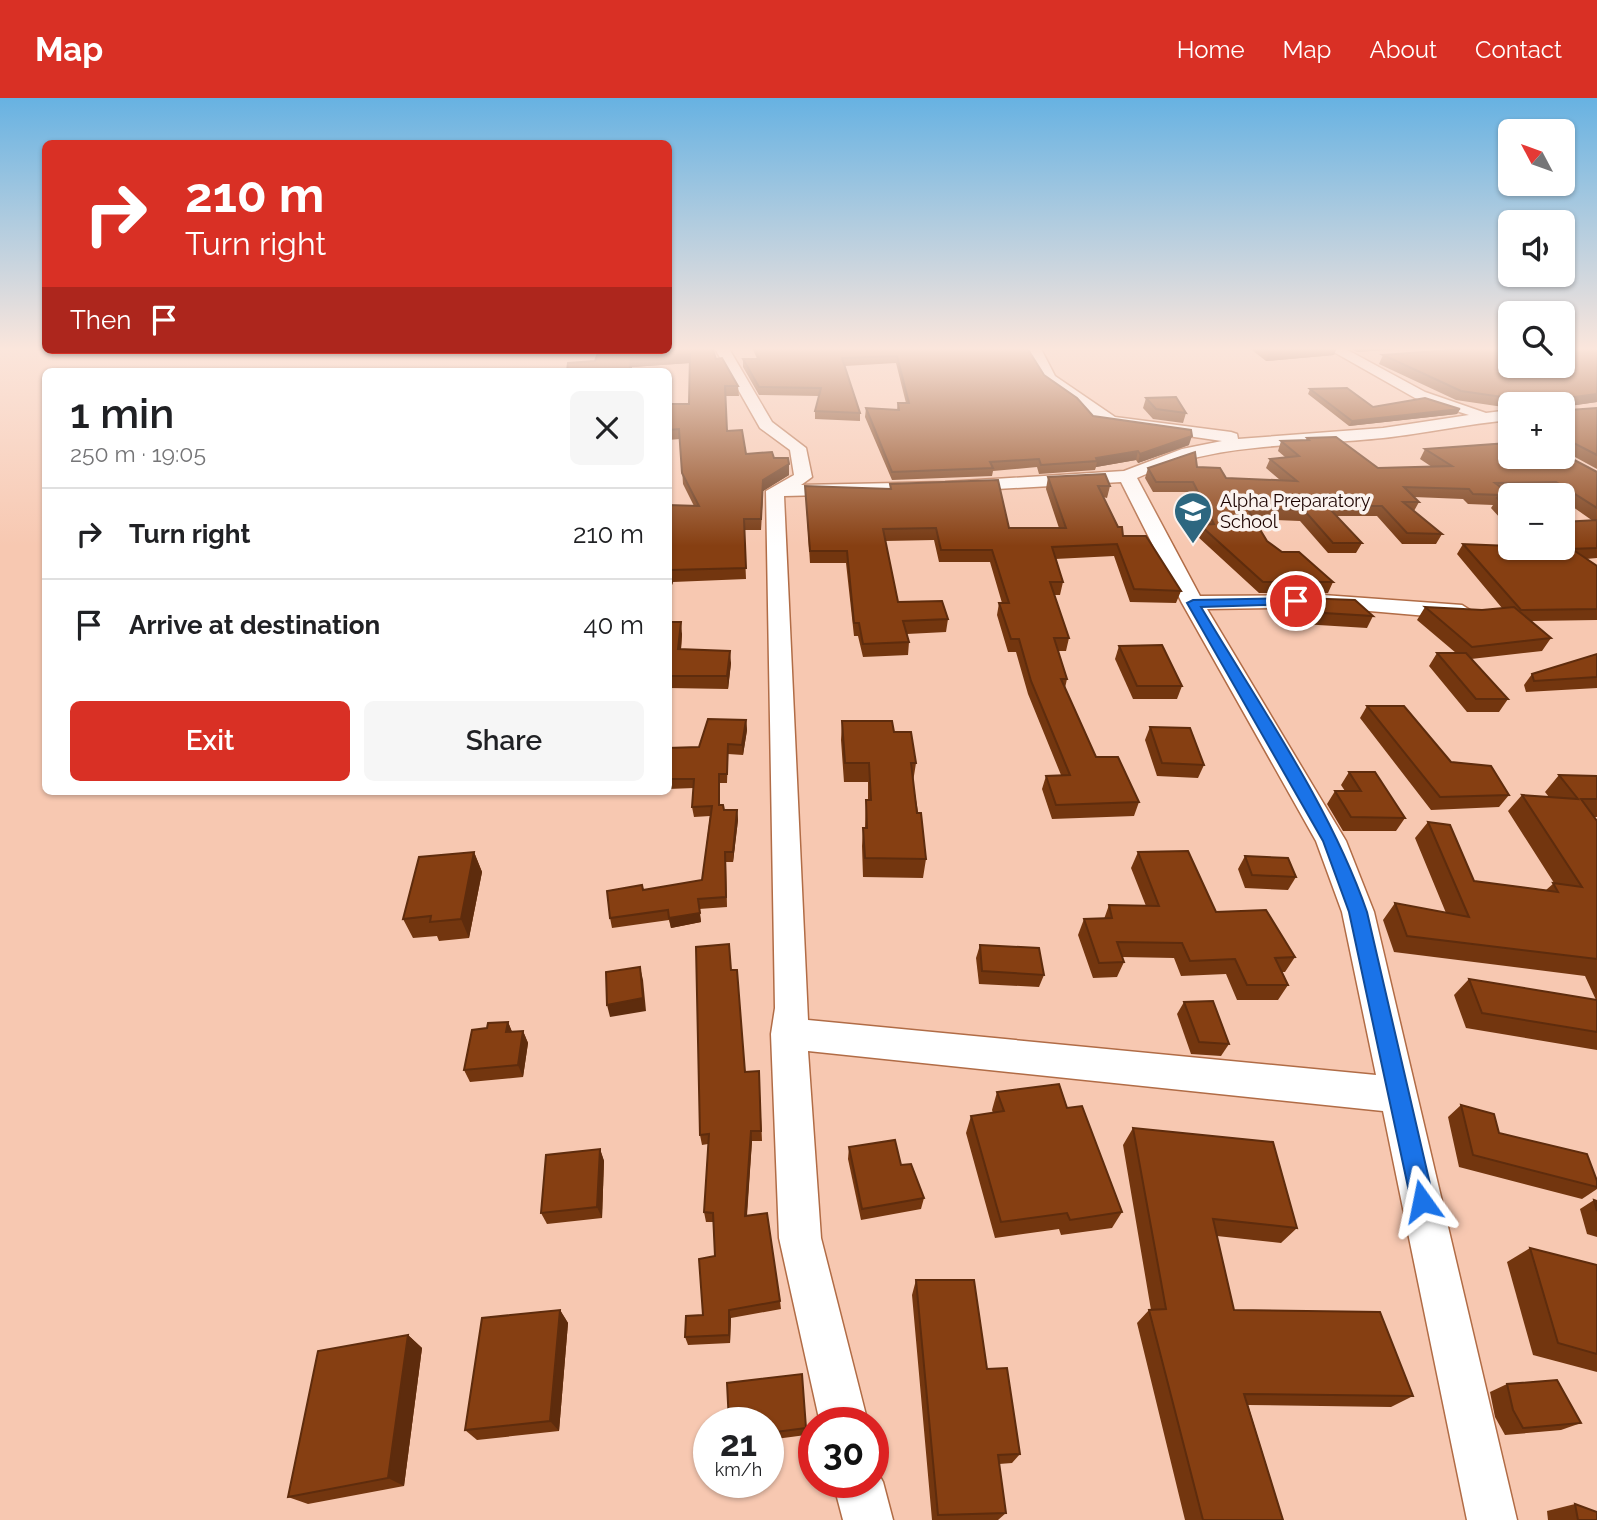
<!DOCTYPE html>
<html lang="en">
<head>
<meta charset="utf-8">
<style>
	:root { --surface:#fff; --page:#f6f6f6; --text:#202124; --muted:#757577; --line:#e0e0e0; --accent:#d93025 }
	body { margin:0; font-family:Raleway,sans-serif; background:var(--page); color:var(--text); height:100vh; display:flex; flex-direction:column; font-size:26px; white-space:nowrap }
	* { box-sizing:border-box; margin:0 }
	p { font-size:23px; color:var(--muted) }
	.icon { flex:none; width:38px; height:38px; fill:none; stroke:currentColor; stroke-width:2; stroke-linecap:round; stroke-linejoin:round }
	.map { position:relative; flex:1; overflow:hidden }
	.sheet { position:absolute; left:42px; top:270px; width:630px; height:427px; display:flex; flex-direction:column; background:var(--surface); border-radius:10px; box-shadow:0 2px 5px #0004 }
	.sheet>* { flex:none }
	.top-card { position:absolute; left:42px; top:42px; width:630px; height:214px; border-radius:10px; box-shadow:0 2px 5px #0004; background:#d93025; color:#fff; overflow:hidden }
	.needle { width:46px; rotate:311deg }
	.tools { position:absolute; left:1498px; top:21px; display:grid; gap:14px }
	.tools a { display:grid; place-items:center; width:77px; height:77px; border-radius:10px; background:var(--surface); box-shadow:0 2px 5px #0004; font-size:35px }
	.speed { position:absolute; left:693px; top:1309px; display:flex; gap:14px; font-size:35px; font-weight:700; text-align:center }
	.speed>* { display:grid; place-content:center; width:91px; height:91px; border-radius:50%; background:var(--surface); box-shadow:0 2px 5px #0004; line-height:1 }
	.speed small { font-size:18px; font-weight:400 }
	.speed .limit { border:10px solid #d22; background:#fff; color:#111 }
	.pin { position:absolute; display:grid; place-items:center; width:60px; height:60px; color:#fff; margin:-30px; border:4px solid #fff; border-radius:50%; box-shadow:0 2px 7px #0007 }
	.me { position:absolute; width:77px; margin:-38px; rotate:348deg; stroke-linejoin:round; filter:drop-shadow(0 0 5px #0008) }
	.turn { display:flex; align-items:center; gap:24px; height:147px; padding:0 28px; font-size:32px }
	.turn .icon { width:91px; height:91px; stroke-width:2.5 }
	.turn b { display:block; font-size:49px; line-height:60px }
	.then { display:flex; align-items:center; height:66px; padding:0 28px; background:#0003; gap:14px; font-size:26px }
	.round { display:grid; place-items:center; flex:none; width:74px; height:74px; border-radius:10px; background:var(--page) }
	.head { display:flex; align-items:center; justify-content:space-between; height:119px; padding:0 28px }
	h1 { font-size:42px; font-weight:600; line-height:52px }
	.button { display:flex; gap:14px; margin-top:auto; padding:14px 28px }
	.button a { flex:1; height:80px; border-radius:10px; background:var(--accent); color:#fff; font-size:28px; font-weight:600; line-height:80px; text-align:center }
	.button a+a { background:var(--page); color:var(--text) }
	ul { padding:0; list-style:none }
	li { display:flex; align-items:center; gap:21px; height:91px; padding:0 28px; border-top:2px solid var(--line) }
	li div { flex:1 }
	li b { display:block; font-size:26px }
	li em { font-style:normal }
	header { display:flex; align-items:center; gap:42px; box-sizing:border-box; height:98px; padding:0 35px; background:var(--accent); color:#fff }
	header strong { font-size:33px }
	nav { display:flex; gap:38px; margin-inline-start:auto; font-size:24px }
	.map>svg:first-child { display:block }
</style>
</head>
<body>
<header>
<strong>Map</strong>
<nav><a>Home</a><a>Map</a><a>About</a><a>Contact</a></nav>
</header>
<div class="map">
<svg width="1597" height="1422" viewBox="0 0 1597 1422">
	<rect width="100%" height="100%" fill="#f7c8b1"/>
	<g fill="none" stroke-linecap="round" stroke-linejoin="round">
		<defs>
			<g id="street">
				<path d="M714 249H728L772 324 806 350 812 379 801 387 945 384 1124 373 1182 351 1222 343 1105 326 1044 283 1030 255 1011 249H1040L1055 278 1115 319 1231 334 1237 336 1238 341 1383 330 1469 317 1415 300 1325 249H1342L1425 294 1486 315 1510 312V322C1467 326 1426 335 1383 340 1299 349 1215 343 1137 380L1200 498 1323 497 1462 507 1473 514 1462 521 1323 509 1207 511 1346 743 1374 814 1517 1422H1467L1383 1013 808 953 821 1140 868 1325H820L779 1140 771 936 775 910 766 393 794 377 790 352 760 330ZM1121 384 1182 505 1316 743 1342 814 1376 977 808 922 784 398 945 394Z"/>
				<path d="M873 1366 883 1384 893 1422H843L833 1384H873Z"/>
			</g>
		</defs>
		<use href="#street" stroke="#b16c46" stroke-width="3"/>
		<use href="#street" fill="#fff" fill-rule="evenodd"/>
	</g>
	<g fill="#73360f">
		<path d="M752 249H996L1044 277 1093 318 1189 347 1138 365 1136 362 1096 369 1095 372 1039 376 1037 369 993 373 992 378 892 382 865 319 866 310 897 312 898 305H906L896 265 845 268 860 315V323L815 321V313L819 298 759 297 743 269V261H757Z"/>
		<path d="M1248 249H1337L1334 257 1266 263Z"/>
		<path d="M1347 249H1426L1357 254Z"/>
		<path d="M1597 249V305V304L1568 308 1569 312 1597 310V371L1564 353 1563 306H1510V310L1456 302 1379 266 1383 257Z"/>
		<path d="M716 261 738 288 739 298H725L727 333 746 356 774 360 789 366V377L763 393 761 432H744L746 481 673 484 671 490H668V407L694 408 683 386 680 341 668 342V306H689L690 265 632 269V273H567Z"/>
		<path d="M1310 291 1373 309 1460 311 1457 316 1349 328 1308 296Z"/>
		<path d="M1146 300 1186 315 1183 325 1153 321 1143 310Z"/>
		<path d="M1505 316 1510 359 1597 374V460L1586 461 1597 468V522L1531 523 1551 540 1542 553 1471 561 1508 601 1499 614H1467L1429 568 1437 555H1456L1417 522 1425 509 1482 512 1502 510 1457 456 1463 446 1563 450 1593 423 1563 402V397H1556L1550 394H1507L1510 397V431L1491 410 1493 407 1468 406 1463 401 1414 399 1419 404 1414 413 1442 436 1436 446H1402L1377 418H1337L1362 445 1356 455H1328L1300 423 1253 421 1267 443 1282 454 1333 484 1328 495H1259L1197 438 1200 427H1205L1189 394H1153L1145 380 1148 370 1197 369 1226 380 1280 382 1266 370 1270 361 1285 359 1278 353 1281 343 1306 342 1307 340 1378 370 1432 369 1420 361 1425 351 1502 345 1500 326Z"/>
		<path d="M1048 379 1110 388 1107 400 1103 399 1123 438 1181 493 1176 505 1130 504 1114 458 1055 461 1063 484 1060 497H1054L1069 540 1066 553H1058L1067 581 1065 590 1096 659 1139 704 1134 718 1052 721 1042 691 1046 678 1061 677 1028 596 1016 554H1008L997 517 999 505H1002L990 464H939L934 442 885 443 898 504 948 521 946 534 907 536 909 544 908 557 863 559 858 538H854L846 465H810L805 388 890 391V386L1009 430H1059L1046 391Z"/>
		<path d="M1300 500 1373 518 1367 530 1302 526 1295 512Z"/>
		<path d="M668 524 682 536 681 552 731 565 728 591 668 590Z"/>
		<path d="M1119 548 1182 588 1177 601H1133L1115 561Z"/>
		<path d="M1597 556V590L1526 594 1524 587 1532 576Z"/>
		<path d="M1367 608 1451 664 1509 697 1499 709 1431 712 1360 620Z"/>
		<path d="M746 622 747 632 743 657 728 656 727 685H720V707L724 712H737L738 722 733 764H726L727 809 699 811 701 824 671 830 669 822 612 830 610 820 643 792 702 782 710 718 694 719 692 709 694 690 668 691V650L699 649Z"/>
		<path d="M842 623 894 634 916 665 913 684 926 761 923 780 863 779 862 748 863 730H865L866 702H868V684H844L841 642Z"/>
		<path d="M1150 629 1204 667 1198 680 1157 678 1145 642Z"/>
		<path d="M1349 674 1405 720 1396 733H1343L1327 706 1335 693H1345L1341 687Z"/>
		<path d="M1559 677 1597 678V719H1594L1597 723V952L1466 930 1454 897 1469 881 1596 902 1585 878 1394 854 1383 822 1395 805 1446 815 1415 740 1428 724 1474 783 1546 792 1554 785 1508 713 1522 697 1549 699 1545 694Z"/>
		<path d="M474 754 482 774 469 840 439 843 437 838 413 840 403 821Z"/>
		<path d="M1138 754 1216 814 1295 859 1285 874H1282L1288 887 1278 902H1237L1226 876 1181 878 1174 860 1122 859 1124 864 1117 879 1093 880 1078 837 1084 821H1104L1109 807 1146 808 1131 770Z"/>
		<path d="M1245 758 1296 779 1288 792 1245 790 1238 771Z"/>
		<path d="M980 847 1044 877 1039 889 979 886 976 860Z"/>
		<path d="M731 872 745 974 759 973 762 1043H752L747 1118 780 1203 781 1211 731 1220 730 1245 688 1247 685 1239 703 1217 715 1158 713 1124H706L704 1114 708 1046 702 1047 700 1037Z"/>
		<path d="M1184 904 1229 946 1221 958 1191 956 1177 916Z"/>
		<path d="M508 924 512 934 523 933 528 945 523 979 470 984 464 972 487 930Z"/>
		<path d="M997 994 1067 1010 1122 1114 1112 1130 1061 1137 1059 1131 995 1140 966 1035 971 1018 993 1015 992 1012Z"/>
		<path d="M1461 1007 1499 1035 1597 1083V1091L1582 1101 1459 1069 1448 1019Z"/>
		<path d="M1133 1030 1297 1130 1281 1145 1217 1138 1234 1212 1413 1298 1391 1309 1248 1307 1283 1422H1185L1137 1225 1149 1212H1151L1123 1047Z"/>
		<path d="M849 1049 901 1067 924 1100 921 1111 861 1122 848 1061Z"/>
		<path d="M600 1051 604 1063 602 1120 547 1126 541 1115Z"/>
		<path d="M1594 1102 1597 1103V1139L1587 1136 1580 1111Z"/>
		<path d="M1530 1150 1597 1167V1274L1533 1257 1507 1164Z"/>
		<path d="M916 1182 987 1271 1020 1356 1012 1365 999 1366 1006 1415 998 1422H932L912 1197Z"/>
		<path d="M560 1212 568 1225 559 1333 477 1342 465 1332Z"/>
		<path d="M408 1237 422 1250 404 1388 308 1406 288 1399Z"/>
		<path d="M1507 1286 1581 1325 1561 1332 1505 1337 1495 1319 1490 1294Z"/>
		<path d="M768 1325 806 1330V1337L768 1342Z"/>
		<path d="M1575 1406 1597 1422H1548L1547 1413Z"/>
	</g>
	<g fill="#5e2c0d">
		<path d="M1337 249 1334 257 1266 263 1269 254Z"/>
		<path d="M1359 249H1426L1357 254Z"/>
		<path d="M690 256V265L632 269V273H630L631 260Z"/>
		<path d="M1597 296V304L1563 309 1566 300Z"/>
		<path d="M1460 311 1457 316 1349 328 1352 323Z"/>
		<path d="M1192 338 1189 347 1138 365 1140 356Z"/>
		<path d="M1570 343 1564 353H1563V346Z"/>
		<path d="M1138 353 1136 362 1096 369 1097 363 1096 360Z"/>
		<path d="M789 366V377L763 393 761 432 763 382Z"/>
		<path d="M671 472 673 484 671 490 670 479Z"/>
		<path d="M681 524 682 536 680 564 678 551Z"/>
		<path d="M730 553 731 565 728 591 727 578Z"/>
		<path d="M746 622 747 632 743 657 742 647Z"/>
		<path d="M737 712 738 722 733 764V754Z"/>
		<path d="M474 754 482 774 469 840 461 821Z"/>
		<path d="M700 815 701 824 671 830 669 820Z"/>
		<path d="M640 869 643 882 646 913 610 919 607 907Z"/>
		<path d="M508 924 513 936 506 934Z"/>
		<path d="M523 933 528 945 523 979 518 967Z"/>
		<path d="M751 1033 752 1043 746 1127 745 1118Z"/>
		<path d="M600 1051 604 1063 602 1120 597 1109Z"/>
		<path d="M560 1212 568 1225 559 1333 550 1323Z"/>
		<path d="M729 1212 731 1220 730 1245 729 1237Z"/>
		<path d="M408 1237 422 1250 404 1388 388 1380Z"/>
	</g>
	<g fill="#863f12" stroke="#5e2c0d" stroke-width="2">
		<path d="M668 249H712L716 261 722 260 738 288H725L727 333 742 332 746 356 772 354 774 360H788L789 366 763 382 761 421H744L746 470 671 472 670 479H668V407L699 408 682 375 679 331 668 332V306H689L690 256 631 260 630 273 596 272V273H567L568 265 595 263 599 252H668Z"/>
		<path d="M755 249H996L1027 250 1044 277 1077 300 1093 318 1191 332 1192 338 1140 356 1138 353 1096 360 1097 363 1041 367 1039 361 990 364 993 370 892 374 866 310 899 312 898 305H909L897 258 842 260 860 315 815 313 821 290 759 289 743 261H759Z"/>
		<path d="M1262 249H1336L1269 254Z"/>
		<path d="M1490 249H1510V268H1563V249H1597V296L1566 300 1569 312 1597 310V357L1570 343 1563 346V306H1517V301L1461 293 1383 257Z"/>
		<path d="M1347 290 1373 309 1425 300 1460 311 1352 323 1310 291Z"/>
		<path d="M1176 299 1186 315 1156 311 1146 300Z"/>
		<path d="M1505 316H1510V359H1563V356L1597 374V410L1556 384 1495 385 1511 397 1510 414 1497 400 1500 397 1473 396 1469 391 1404 389 1419 404H1403L1442 436 1407 435 1382 408H1327L1362 445H1333L1304 412 1247 410 1267 443 1282 454H1299L1333 484H1263L1200 427 1214 426 1193 384H1156L1148 370 1195 354 1197 369 1220 370 1226 380 1297 383 1270 361 1299 358 1281 343 1309 342 1307 340 1336 339 1378 370 1452 368 1425 351 1508 345Z"/>
		<path d="M1105 376 1110 388H1098L1118 429H1122L1123 438H1146L1181 493 1134 491 1117 446 1052 449 1063 484H1050L1069 540H1054L1067 581H1061L1096 659H1118L1139 704 1056 707 1046 678 1070 677 1031 583 1019 541H1011L999 505H1009L992 452H941L936 430 883 431 898 504 942 503 948 521 903 523 909 544 863 546 859 525H854L847 453H810L805 388 891 391 890 386 998 382 1009 430H1066L1048 379Z"/>
		<path d="M1597 422V450L1572 451 1597 468V511L1521 512 1463 446 1510 448V450H1563V424Z"/>
		<path d="M1300 500 1355 502 1373 518 1308 514Z"/>
		<path d="M1425 509 1482 512 1514 509 1551 540 1472 549Z"/>
		<path d="M668 524H681L678 551 730 553 727 578H668Z"/>
		<path d="M1162 547 1182 588H1137L1119 548Z"/>
		<path d="M1437 555H1466L1508 601H1476Z"/>
		<path d="M1597 556V579L1534 583 1532 576Z"/>
		<path d="M1367 608H1404L1451 664 1491 668 1509 697 1440 699Z"/>
		<path d="M708 621 746 622 742 647 728 646 727 676H719V707H723L724 712H737L733 754H725L726 799 698 801 700 815 669 820 668 812 610 820 607 793 642 787 643 792 702 782 712 708 692 709 694 681H668V650L699 649Z"/>
		<path d="M842 623H892L894 634H911L916 665H911L917 715H921L926 761 865 760 863 730H867L866 702H871L869 665H845Z"/>
		<path d="M1150 629 1190 630 1204 667 1162 665Z"/>
		<path d="M1349 674H1375L1405 720 1351 719 1335 693H1361Z"/>
		<path d="M1559 677 1597 678V701H1581L1597 723V861L1407 838 1395 805 1469 819 1428 724 1450 727 1474 783 1558 794 1553 785 1582 789 1522 697 1578 701Z"/>
		<path d="M1188 753 1216 814 1266 812 1295 859 1275 860 1288 887H1247L1235 861 1190 863 1182 845 1117 844 1124 864 1099 865 1084 821 1112 820 1109 807 1159 808 1138 754Z"/>
		<path d="M474 754 461 821 430 824 431 818 403 821 419 759Z"/>
		<path d="M1245 758 1288 760 1296 779 1252 777Z"/>
		<path d="M729 846 731 872H737L745 974 759 973 761 1033H751L745 1118 767 1115 780 1203 729 1212V1237L685 1239 686 1218 703 1217 699 1161 715 1158 713 1115 704 1114 709 1036 700 1037 696 849Z"/>
		<path d="M980 847 1039 850 1044 877 982 873Z"/>
		<path d="M640 869 643 900 607 907 606 874Z"/>
		<path d="M1469 881 1597 902V934L1482 915Z"/>
		<path d="M1213 903 1229 946 1199 944 1184 904Z"/>
		<path d="M508 924 506 934 523 933 518 967 464 972 472 932 487 930 488 925Z"/>
		<path d="M1059 986 1067 1010 1082 1008 1122 1114 1070 1122 1067 1115 1001 1124 971 1018 1004 1013 997 994Z"/>
		<path d="M1461 1007 1494 1016 1499 1035 1587 1056 1597 1083V1089L1473 1057Z"/>
		<path d="M1133 1030 1273 1044 1297 1130 1213 1121 1234 1212 1380 1214 1413 1298 1244 1296 1283 1422H1203L1149 1212 1166 1211Z"/>
		<path d="M895 1042 901 1067 911 1066 924 1100 862 1111 849 1049Z"/>
		<path d="M600 1051 597 1109 541 1115 546 1057Z"/>
		<path d="M1594 1102 1597 1103V1113Z"/>
		<path d="M1530 1150 1597 1167V1256L1558 1245Z"/>
		<path d="M916 1182H974L987 1271 1007 1270 1020 1356 998 1357 1006 1415 938 1417Z"/>
		<path d="M560 1212 550 1323 465 1332 482 1220Z"/>
		<path d="M408 1237 388 1380 288 1399 318 1253Z"/>
		<path d="M802 1276 806 1330 768 1335V1325H729L727 1285Z"/>
		<path d="M1557 1282 1581 1325 1523 1330 1513 1312 1507 1286Z"/>
		<path d="M1575 1406 1597 1414V1422H1578Z"/>
	</g>
	<linearGradient id="sky" x2="0" y2="1"><stop stop-color="#67b2e2"/><stop offset="0.56" stop-color="#fbe6dc"/><stop offset="1" stop-color="#fbe6dc" stop-opacity="0"/></linearGradient>
	<rect width="1597" height="448" fill="url(#sky)"/>
	<path fill="#1a73e8" stroke="#114b97" stroke-width="2" d="M1296 500 1300 501V506L1201 509C1259 607 1330 707 1367 814L1434 1103 1430 1111 1422 1115 1414 1111 1411 1103 1349 814 1323 743 1187 505 1193 502Z"/>
	<defs>
		<symbol id="school-pin" viewBox="-11 -11 22 30"><path d="M0 17L-7.5 6A9.5 9.5 0 1 1 7.5 6Z" fill="#2d6780" stroke="#fbf3ef"/><path d="M0-5L7-2L0 1L-7-2ZM-4 1L0 2.5L4 1V4Q0 6-4 4Z" fill="#fff"/></symbol>
	</defs>
	<g fill-rule="evenodd">
		<use href="#school-pin" x="1171" y="391" width="44" height="60"/>
	</g>
	<g text-anchor="middle" stroke-width="7" stroke-linejoin="round" paint-order="stroke">
		<g font-size="18" fill="#1d0400" stroke="#fbf3ef" text-anchor="start">
			<text x="1220" y="409">Alpha Preparatory<tspan x="1220" dy="21">School</tspan></text>
		</g>
	</g>
</svg>
<div class="tools">
<a><svg class="needle" viewBox="-14 -14 28 28"><path d="M0-13l5 13h-10z" fill="#e53935"/><path d="M0 13l5-13h-10z" fill="#757577"/></svg></a>
<a><svg class="icon" aria-label="sound" viewBox="0 0 24 24"><path d="M4 9h4l5-4v14l-5-4H4zM17 9q2 3 0 6"/></svg></a>
<a><svg class="icon" aria-label="search" viewBox="0 0 24 24"><circle cx="10" cy="10" r="6"/><path d="M15 15l6 6"/></svg></a>
<a>+</a>
<a>−</a>
</div>
<div class="speed"><div>21<small>km/h</small></div><div class="limit">30</div></div>
<div class="pin" style="left:1296px;top:503px;background:#d93025"><svg class="icon" aria-label="arrive" viewBox="0 0 24 24"><path d="M6 21V4h12l-3 4 3 4H6"/></svg></div>
<svg class="me" style="left:1422px;top:1103px" viewBox="-20 -20 40 40"><path d="M0-17L14 15 0 8-14 15z" fill="#1a73e8" stroke="#fff" stroke-width="4"/></svg>
<div class="top-card">
<div class="turn"><svg class="icon" aria-label="right" viewBox="0 0 24 24"><path d="M7 20v-9h11M14 6l5 5-5 5"/></svg><div><b>210 m</b>Turn right</div></div>
<div class="then">Then<svg class="icon" aria-label="arrive" viewBox="0 0 24 24"><path d="M6 21V4h12l-3 4 3 4H6"/></svg></div>
</div>
<section class="sheet">
<div class="head"><div><h1>1 min</h1><p>250 m · 19:05</p></div><a class="round"><svg class="icon" aria-label="close" viewBox="0 0 24 24"><path d="M6 6l12 12M18 6L6 18"/></svg></a></div>
<ul>
<li><svg class="icon" aria-label="right" viewBox="0 0 24 24"><path d="M7 20v-9h11M14 6l5 5-5 5"/></svg><div><b>Turn right</b></div><em>210 m</em></li>
<li><svg class="icon" aria-label="arrive" viewBox="0 0 24 24"><path d="M6 21V4h12l-3 4 3 4H6"/></svg><div><b>Arrive at destination</b></div><em>40 m</em></li>
</ul>
<div class="button"><a>Exit</a><a>Share</a></div>
</section>
</div>
</body>
</html>
